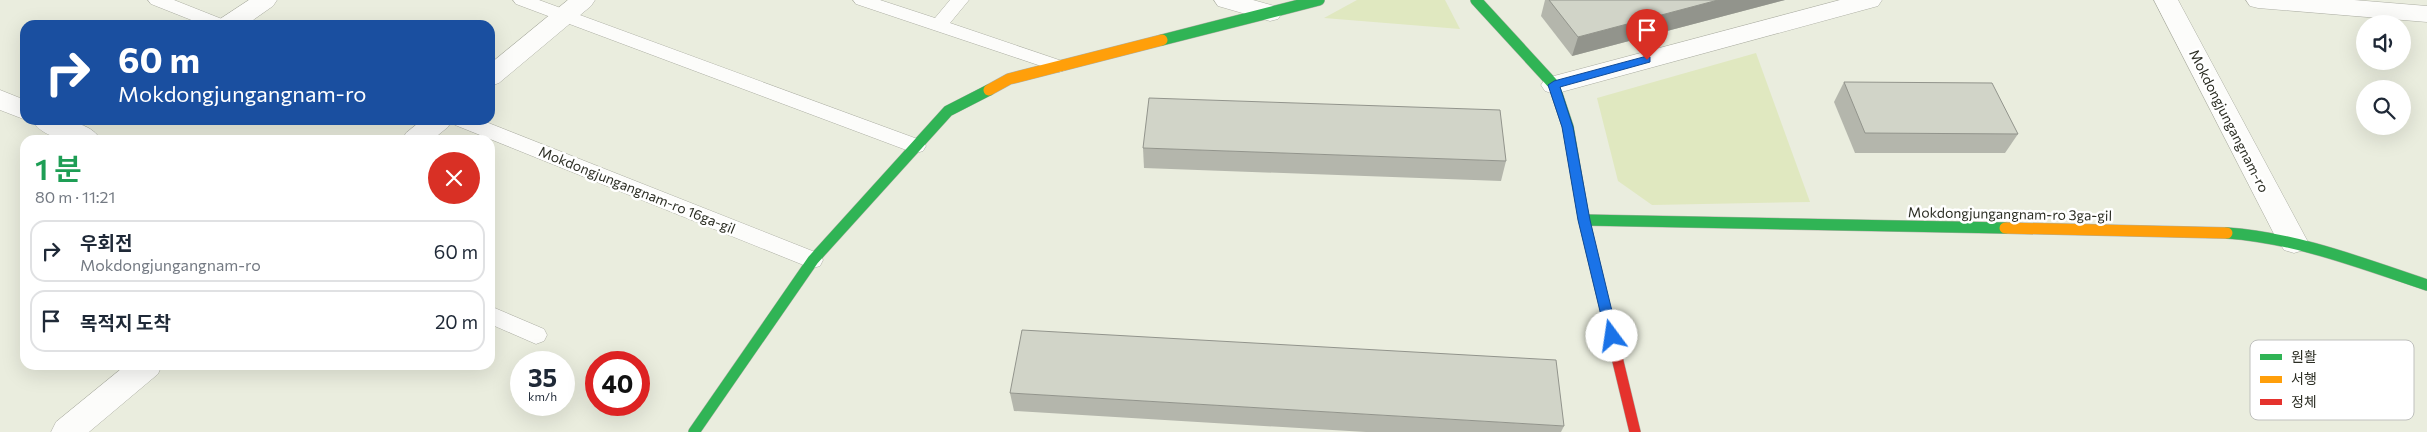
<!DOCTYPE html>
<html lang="ko">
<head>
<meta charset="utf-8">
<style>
	:root { --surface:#fff; --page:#f6f6f7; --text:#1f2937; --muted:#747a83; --line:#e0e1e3 }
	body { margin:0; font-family:Commissioner,"Noto Sans KR",sans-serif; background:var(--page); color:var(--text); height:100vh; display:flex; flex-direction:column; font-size:19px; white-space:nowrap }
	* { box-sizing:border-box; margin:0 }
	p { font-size:16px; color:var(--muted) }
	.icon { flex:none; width:28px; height:28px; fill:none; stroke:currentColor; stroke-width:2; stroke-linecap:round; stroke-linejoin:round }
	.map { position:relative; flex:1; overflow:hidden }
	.details { position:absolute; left:20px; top:135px; width:475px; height:235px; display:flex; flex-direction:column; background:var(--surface); border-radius:15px; box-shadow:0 5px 20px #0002 }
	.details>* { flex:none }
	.guide { position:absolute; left:20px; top:20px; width:475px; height:105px; border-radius:15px; box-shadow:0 5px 20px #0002; background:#1a4fa0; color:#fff; overflow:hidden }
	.tools { position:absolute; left:2356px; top:15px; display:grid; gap:10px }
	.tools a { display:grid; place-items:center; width:55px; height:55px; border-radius:50%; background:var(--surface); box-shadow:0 5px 20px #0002; font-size:25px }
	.speed { position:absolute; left:510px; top:351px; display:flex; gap:10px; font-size:25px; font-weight:700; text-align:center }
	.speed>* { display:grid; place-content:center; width:65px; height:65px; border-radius:50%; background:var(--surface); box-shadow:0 5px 20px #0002; line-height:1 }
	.speed small { font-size:12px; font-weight:400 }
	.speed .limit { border:8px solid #d22; background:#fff; color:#111 }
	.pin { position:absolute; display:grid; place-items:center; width:42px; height:42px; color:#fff; margin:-51px -21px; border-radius:50% 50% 50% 0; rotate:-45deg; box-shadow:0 0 5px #0007 }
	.pin .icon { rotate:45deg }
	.me { position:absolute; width:55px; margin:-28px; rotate:346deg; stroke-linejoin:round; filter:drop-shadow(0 0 4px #0008) }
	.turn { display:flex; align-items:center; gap:18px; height:105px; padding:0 15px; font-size:22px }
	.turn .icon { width:65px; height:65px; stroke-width:2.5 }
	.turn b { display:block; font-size:35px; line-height:42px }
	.round { display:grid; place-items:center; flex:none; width:52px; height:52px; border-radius:26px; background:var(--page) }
	.headline { display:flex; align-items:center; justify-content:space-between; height:85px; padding:0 15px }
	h1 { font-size:30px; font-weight:600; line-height:38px; color:#1e9e55 }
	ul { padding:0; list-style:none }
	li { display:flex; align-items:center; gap:15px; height:62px; margin:0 10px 8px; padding:0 5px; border:2px solid var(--line); border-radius:15px }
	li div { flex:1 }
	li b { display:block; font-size:19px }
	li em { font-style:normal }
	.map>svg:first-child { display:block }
</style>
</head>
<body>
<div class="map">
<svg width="2427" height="432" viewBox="0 0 2427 432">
	<rect width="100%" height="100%" fill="#eaedde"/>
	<g fill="#e0e8c0">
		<path d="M1357 0H1445L1460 29 1324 18Z"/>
		<path d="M1756 53 1810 202 1652 205 1618 181 1597 98Z"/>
	</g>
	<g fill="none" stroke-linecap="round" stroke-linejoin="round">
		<defs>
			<g id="lane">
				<path d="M148 0H174L227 21 230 25H204L151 4Z"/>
				<path d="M513 0H539L923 141 926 146 923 151 916 153 909 151 516 4Z"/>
				<path d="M853 0H880L935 18 950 0H969L950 23 1065 62 1068 66 1065 70 1059 72 1053 70 856 4Z"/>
				<path d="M453 120H481L820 254 823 260 820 266 813 268 806 266 455 125Z"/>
				<path d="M490 306 544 329 547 335 544 341 536 344 490 324Z"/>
			</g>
			<g id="street">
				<path d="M249 0H277L273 6 246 25H217L220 19Z"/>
				<path d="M568 0H595L591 6 499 83 490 86V64Z"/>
				<path d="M1214 0H1253L1278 7 1282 13 1278 19 1270 21 1218 6Z"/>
				<path d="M1840 0H1882L1878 6 1554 94 1545 91 1541 85 1545 79 1554 76Z"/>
				<path d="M2154 0H2178L2308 242 2304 250 2294 253 2284 250 2274 234Z"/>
				<path d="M2246 0H2354L2427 6V22L2258 8 2250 6Z"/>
				<path d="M0 90 25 100 26 120 0 110Z"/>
				<path d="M32 120C54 120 88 118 101 140 79 140 45 143 32 120Z"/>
				<path d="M422 120H452L448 127 432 140H402L406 133Z"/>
				<path d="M126 365H162L158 374 89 432H51L56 422Z"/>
			</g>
			<g id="fast">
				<path d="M1476 0 1554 85 1568 127 1584 220 1614 345"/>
				<path d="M1162 40 1319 0"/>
				<path d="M1584 220 2005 228"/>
				<path d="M2227 233C2297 238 2361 263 2427 285"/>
				<path d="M694 432 813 260 948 111 989 90"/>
			</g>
			<g id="slow">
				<path d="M989 90 1009 79 1162 40"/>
				<path d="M2005 228 2227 233"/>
			</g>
			<path id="jam" d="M1614 345 1635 432"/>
		</defs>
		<use href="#lane" stroke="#adafa4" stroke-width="1"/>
		<use href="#street" stroke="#adafa4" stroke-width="1"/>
		<use href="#fast" stroke="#adafa4" stroke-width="12"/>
		<use href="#slow" stroke="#adafa4" stroke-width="12"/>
		<use href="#jam" stroke="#adafa4" stroke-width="12"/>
		<use href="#lane" fill="#fcfcfa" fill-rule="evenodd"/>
		<use href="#street" fill="#fcfcfa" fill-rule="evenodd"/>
		<use href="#fast" stroke="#30b455" stroke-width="11"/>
		<use href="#slow" stroke="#ff9f0a" stroke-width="11"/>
		<use href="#jam" stroke="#e5322d" stroke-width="11"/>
	</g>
	<g fill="#b4b6ac">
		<path d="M1545 0H1785L1572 56 1541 16Z"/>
		<path d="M1844 82 2018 134 2005 153H1855L1834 102Z"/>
		<path d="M1143 148 1506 161 1501 181 1144 168Z"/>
		<path d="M1010 393 1564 426 1561 432H1366L1014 411Z"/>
	</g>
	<path fill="#92948c" d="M1718 0H1785L1572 56 1578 37Z"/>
	<g fill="#d1d4c8" stroke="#92948c">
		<path d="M1549 0H1718L1578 37Z"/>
		<path d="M1844 82 1992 83 2018 134 1865 133Z"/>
		<path d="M1149 98 1500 110 1506 161 1143 148Z"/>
		<path d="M1022 330 1556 360 1564 426 1010 393Z"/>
	</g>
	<path fill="#1a73e8" stroke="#114b97" d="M1647 56 1650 57V62L1560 87 1573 127 1590 220 1618 336 1612 341 1606 336 1578 220 1562 127 1548 85 1554 81Z"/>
	<g text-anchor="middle" stroke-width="5" stroke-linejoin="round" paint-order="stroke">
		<g font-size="14" fill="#2b2d23" stroke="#fff">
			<text transform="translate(2229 121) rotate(63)" y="5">Mokdongjungangnam-ro</text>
			<text transform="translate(637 190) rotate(22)" y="5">Mokdongjungangnam-ro 16ga-gil</text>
			<text transform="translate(2010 214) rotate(1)" y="5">Mokdongjungangnam-ro 3ga-gil</text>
		</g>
	</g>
	<rect x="2250" y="340" width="164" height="80" rx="8" fill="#fff" stroke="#bfc0bd" stroke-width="1"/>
	<rect x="2260" y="354" width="22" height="6" fill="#30b455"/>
	<rect x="2260" y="376" width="22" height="7" fill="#ff9f0a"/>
	<rect x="2260" y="399" width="22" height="6" fill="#e5322d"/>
	<g font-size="14" fill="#2b2d23">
		<text x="2291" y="362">원활</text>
		<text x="2291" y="384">서행</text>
		<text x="2291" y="407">정체</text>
	</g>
</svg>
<div class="tools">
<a><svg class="icon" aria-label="sound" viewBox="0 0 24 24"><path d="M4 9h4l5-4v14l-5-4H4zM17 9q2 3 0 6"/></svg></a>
<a><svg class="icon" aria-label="search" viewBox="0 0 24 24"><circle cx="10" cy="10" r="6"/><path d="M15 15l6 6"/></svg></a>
</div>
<div class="speed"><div>35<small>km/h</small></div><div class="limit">40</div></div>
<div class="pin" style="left:1647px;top:60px;background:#d93025"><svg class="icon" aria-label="arrive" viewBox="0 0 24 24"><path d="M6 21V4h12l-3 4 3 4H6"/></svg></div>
<svg class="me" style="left:1612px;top:336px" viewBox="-20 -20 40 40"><circle r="19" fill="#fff"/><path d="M0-13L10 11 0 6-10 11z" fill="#1a73e8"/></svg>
<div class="guide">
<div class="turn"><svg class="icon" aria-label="right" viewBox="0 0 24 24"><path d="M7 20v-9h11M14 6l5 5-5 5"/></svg><div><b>60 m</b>Mokdongjungangnam-ro</div></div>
</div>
<section class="details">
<div class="headline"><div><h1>1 분</h1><p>80 m · 11:21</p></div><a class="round" style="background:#d93025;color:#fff"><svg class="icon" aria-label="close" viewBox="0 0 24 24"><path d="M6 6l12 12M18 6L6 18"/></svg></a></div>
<ul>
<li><svg class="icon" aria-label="right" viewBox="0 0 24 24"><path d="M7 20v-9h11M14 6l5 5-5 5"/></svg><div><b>우회전</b><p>Mokdongjungangnam-ro</p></div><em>60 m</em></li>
<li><svg class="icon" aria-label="arrive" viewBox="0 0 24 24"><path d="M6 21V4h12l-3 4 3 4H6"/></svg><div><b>목적지 도착</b></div><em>20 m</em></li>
</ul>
</section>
</div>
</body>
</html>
